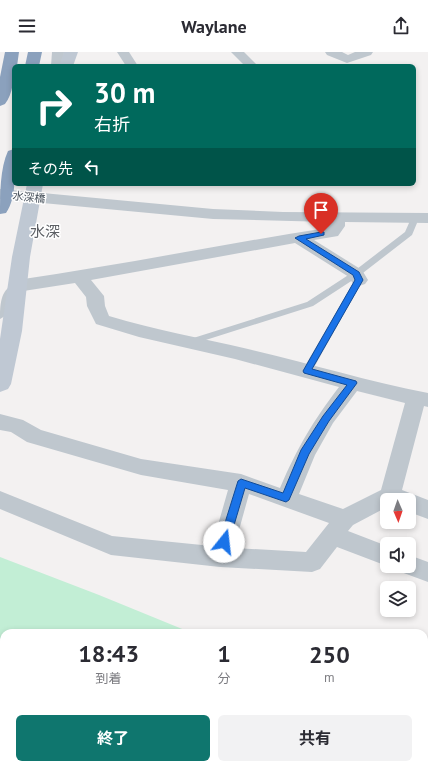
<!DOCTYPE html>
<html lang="ja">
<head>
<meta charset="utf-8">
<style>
	:root { --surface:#fff; --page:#f2f2f3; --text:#2b2b33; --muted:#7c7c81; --accent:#0f766e }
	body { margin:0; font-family:"PT Sans","Noto Sans JP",sans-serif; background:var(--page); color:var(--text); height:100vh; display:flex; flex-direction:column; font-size:15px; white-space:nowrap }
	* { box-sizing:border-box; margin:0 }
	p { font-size:13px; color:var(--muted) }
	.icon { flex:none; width:22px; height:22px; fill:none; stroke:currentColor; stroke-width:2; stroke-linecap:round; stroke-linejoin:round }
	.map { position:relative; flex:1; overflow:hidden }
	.sheet { position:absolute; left:0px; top:577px; width:428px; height:140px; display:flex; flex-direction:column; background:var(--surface); border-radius:12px 12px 0 0; box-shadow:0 2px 6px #0003 }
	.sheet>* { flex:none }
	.banner { position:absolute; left:12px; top:12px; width:404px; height:122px; border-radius:6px; box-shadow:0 2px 6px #0003; background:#00695c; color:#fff; overflow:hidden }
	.needle { width:26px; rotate:178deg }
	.fabs { position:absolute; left:380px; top:441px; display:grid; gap:8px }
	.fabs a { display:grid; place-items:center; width:36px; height:36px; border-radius:6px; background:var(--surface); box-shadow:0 2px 6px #0003; font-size:20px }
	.pin { position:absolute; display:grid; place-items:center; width:34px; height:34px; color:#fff; margin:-41px -17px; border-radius:50% 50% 50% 0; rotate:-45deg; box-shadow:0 0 4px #0007 }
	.pin .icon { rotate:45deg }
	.me { position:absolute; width:44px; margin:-22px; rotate:16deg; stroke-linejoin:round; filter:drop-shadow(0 0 3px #0008) }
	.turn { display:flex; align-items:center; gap:14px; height:84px; padding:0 16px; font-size:18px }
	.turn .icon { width:52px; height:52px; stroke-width:2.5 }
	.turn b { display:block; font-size:28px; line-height:34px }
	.then { display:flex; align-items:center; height:38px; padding:0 16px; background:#0003; gap:8px; font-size:15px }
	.eta { display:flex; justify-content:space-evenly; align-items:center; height:68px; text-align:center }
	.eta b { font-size:24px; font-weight:700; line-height:28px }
	.action { display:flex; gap:8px; margin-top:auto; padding:8px 16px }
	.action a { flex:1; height:46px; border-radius:6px; background:var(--accent); color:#fff; font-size:16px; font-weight:700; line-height:46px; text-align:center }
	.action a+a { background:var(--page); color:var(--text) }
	header { display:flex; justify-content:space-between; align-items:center; height:52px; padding:0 16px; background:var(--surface); font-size:18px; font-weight:700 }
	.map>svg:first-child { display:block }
</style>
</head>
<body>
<header><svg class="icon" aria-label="menu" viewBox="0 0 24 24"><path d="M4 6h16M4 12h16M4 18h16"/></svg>Waylane<svg class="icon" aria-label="share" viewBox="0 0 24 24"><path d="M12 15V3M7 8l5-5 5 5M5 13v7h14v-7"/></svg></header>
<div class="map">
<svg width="428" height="717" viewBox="0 0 428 717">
	<rect width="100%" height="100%" fill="#f3f1f1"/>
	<path fill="#c2eed5" d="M0 505 99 543 192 581H4V713H424V675L428 676V717H0Z"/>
	<g fill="#91d2e8">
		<path d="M269 713H325L327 717H302L290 714 286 717H273Z"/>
		<path d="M363 713H412L421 717H370Z"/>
	</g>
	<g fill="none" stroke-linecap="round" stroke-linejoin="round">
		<g fill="#91d2e8" fill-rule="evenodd">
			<path d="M0 658 4 659V665L0 664Z"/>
			<path d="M117 713H128L131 715 132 717H121L118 715Z"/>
		</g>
		<path stroke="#7bcaa7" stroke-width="3" stroke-dasharray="3.5 2.5" stroke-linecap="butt" d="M393 713 403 717"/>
		<g fill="#bfc7ce" fill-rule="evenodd">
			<path d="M408 164H414L417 171 412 183 359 224 313 254 190 293 185 290 187 288 307 250 353 220 405 180 409 171 407 166Z"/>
			<path d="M359 225 363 228 312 319 310 321H304L302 319 355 228Z"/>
			<path d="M14 233 18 236 11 244 5 264 0 267C0 255 0 237 14 233Z"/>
		</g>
		<g fill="#bfc7ce" fill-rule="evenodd">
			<path d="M52 0H64L63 14H51Z"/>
			<path d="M117 0H129L138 14H126Z"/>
			<path d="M231 0H244L256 12 255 14H245Z"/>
			<path d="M325 0H342L348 3 355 0H373L371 3 347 11 327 3Z"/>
			<path d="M0 137 213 157 283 160 428 161V171L345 170V174L338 184 314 188 362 218 368 228 365 232 359 234 353 232 349 225 295 191 91 228 104 244 105 254 109 264C155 278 202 286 248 297 308 311 367 329 428 341V355L424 354 402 438 428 448V467L409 460V448H387V455L353 473 348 479 387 494V514L337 495 320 517 312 520 220 515 111 503 0 457V439L112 484 212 494 228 438 141 423 27 390 11 380 0 378V362L23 368 41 378 141 407 241 422 280 436C297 396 313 369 339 335L235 307 139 285 96 272 87 254 86 245 75 231 17 240 11 238 8 234 11 230 17 228C121 213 223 192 327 176L329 170 213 167 0 147ZM357 339 405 351 381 438 343 457 299 442 315 403 333 371ZM249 442 329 471 306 500 234 496Z"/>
			<path d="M409 503 428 510V530L401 520 398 514H409Z"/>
		</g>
		<g fill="#bfc8d3" fill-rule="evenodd">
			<path d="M64 0H78L73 14H59Z"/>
			<path d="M27 132H43L30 205 22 279 11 332 8 337 0 340V287L12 205Z"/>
		</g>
		<g fill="#8ba1bd" fill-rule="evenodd">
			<path d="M5 0H19L17 14H14C14 26 13 42 5 52L0 54V25Z"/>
			<path d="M28 0H42L39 14H25Z"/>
			<path d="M14 97C14 117 18 144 6 161L0 162C0 142 0 116 8 99Z"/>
		</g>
	</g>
	<path fill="#1a73e8" stroke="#114b97" d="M321 180H324V183L306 187 359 220 363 228 312 317 356 329 357 331 329 369 309 402 289 448 286 450 245 436 229 490 228 493 224 494 220 493 219 490 238 429 241 427 283 441 301 398 323 364 347 333 304 321 303 319 355 228 353 223 295 186 299 184Z"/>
	<g text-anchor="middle" stroke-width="3" stroke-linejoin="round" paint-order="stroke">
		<g font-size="11" fill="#49535d" stroke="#fff">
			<text transform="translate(29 145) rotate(6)" y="4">水深橋</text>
		</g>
		<g font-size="15" fill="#5d6065" stroke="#fff">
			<text x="45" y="185">水深</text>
		</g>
	</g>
</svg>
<div class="fabs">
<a><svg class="needle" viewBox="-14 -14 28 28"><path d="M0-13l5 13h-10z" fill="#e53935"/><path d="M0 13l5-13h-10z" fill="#7c7c81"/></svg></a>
<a><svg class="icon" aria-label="sound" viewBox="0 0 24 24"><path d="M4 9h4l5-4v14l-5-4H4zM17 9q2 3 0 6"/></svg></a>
<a><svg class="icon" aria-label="layers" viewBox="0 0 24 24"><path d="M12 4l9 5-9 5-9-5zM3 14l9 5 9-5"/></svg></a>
</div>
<div class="pin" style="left:321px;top:182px;background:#d93025"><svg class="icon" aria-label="arrive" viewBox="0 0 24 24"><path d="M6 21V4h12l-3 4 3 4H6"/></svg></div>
<svg class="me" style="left:224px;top:490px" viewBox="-20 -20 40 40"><circle r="19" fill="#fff"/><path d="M0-13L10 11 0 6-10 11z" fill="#1a73e8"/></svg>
<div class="banner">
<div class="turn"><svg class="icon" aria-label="right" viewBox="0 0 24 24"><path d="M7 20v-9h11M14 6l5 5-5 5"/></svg><div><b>30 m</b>右折</div></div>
<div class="then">その先<svg class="icon" aria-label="left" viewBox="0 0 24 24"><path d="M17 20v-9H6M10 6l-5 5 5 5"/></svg></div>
</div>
<section class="sheet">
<div class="eta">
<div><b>18:43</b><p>到着</p></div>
<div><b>1</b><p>分</p></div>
<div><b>250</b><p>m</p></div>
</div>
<div class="action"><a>終了</a><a>共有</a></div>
</section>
</div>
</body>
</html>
